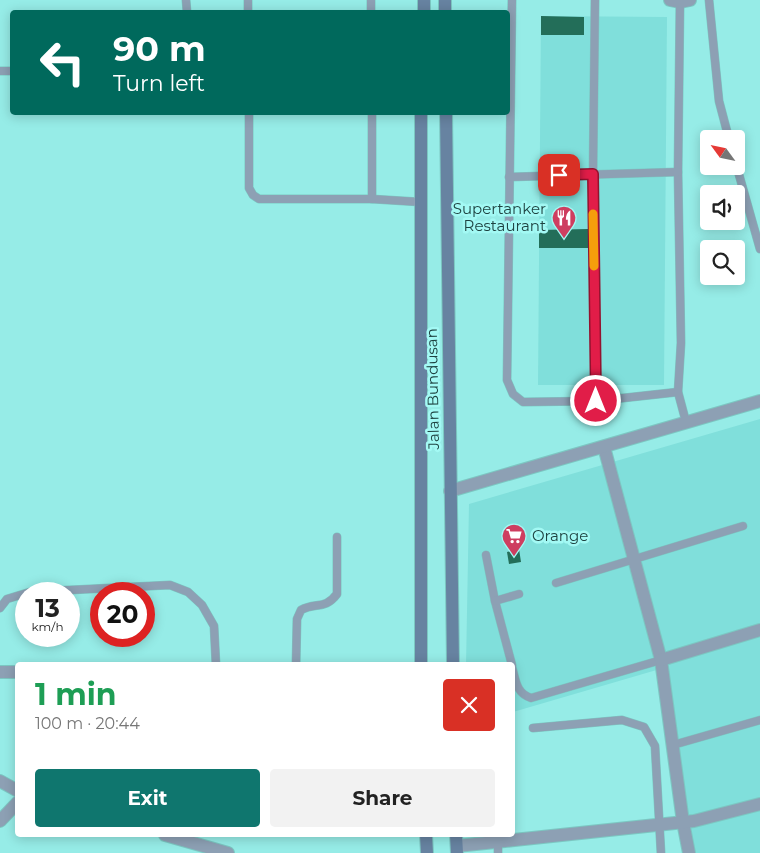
<!DOCTYPE html>
<html lang="en">
<head>
<meta charset="utf-8">
<style>
	:root { --surface:#fff; --page:#f2f2f2; --text:#222; --muted:#767676; --accent:#0f766e }
	body { margin:0; font-family:Montserrat,sans-serif; background:var(--page); color:var(--text); height:100vh; display:flex; flex-direction:column; font-size:19px; white-space:nowrap }
	* { box-sizing:border-box; margin:0 }
	p { font-size:16px; color:var(--muted) }
	.icon { flex:none; width:28px; height:28px; fill:none; stroke:currentColor; stroke-width:2; stroke-linecap:round; stroke-linejoin:round }
	.map { position:relative; flex:1; overflow:hidden }
	.side { position:absolute; left:15px; top:662px; width:500px; height:175px; display:flex; flex-direction:column; background:var(--surface); border-radius:5px; box-shadow:0 2px 12px #0003 }
	.side>* { flex:none }
	.banner { position:absolute; left:10px; top:10px; width:500px; height:105px; border-radius:5px; box-shadow:0 2px 12px #0003; background:#00695c; color:#fff; overflow:hidden }
	.needle { width:32px; rotate:303deg }
	.buttons { position:absolute; left:700px; top:130px; display:grid; gap:10px }
	.buttons a { display:grid; place-items:center; width:45px; height:45px; border-radius:5px; background:var(--surface); box-shadow:0 2px 12px #0003; font-size:25px }
	.speed { position:absolute; left:15px; top:582px; display:flex; gap:10px; font-size:25px; font-weight:700; text-align:center }
	.speed>* { display:grid; place-content:center; width:65px; height:65px; border-radius:50%; background:var(--surface); box-shadow:0 2px 12px #0003; line-height:1 }
	.speed small { font-size:12px; font-weight:400 }
	.speed .limit { border:8px solid #d22; background:#fff; color:#111 }
	.pin { position:absolute; display:grid; place-items:center; width:42px; height:42px; color:#fff; margin:-21px; border-radius:10px; box-shadow:0 2px 8px #0006 }
	.me { position:absolute; width:55px; margin:-28px; rotate:0deg; stroke-linejoin:round; filter:drop-shadow(0 0 4px #0008) }
	.turn { display:flex; align-items:center; gap:18px; height:105px; padding:0 20px; font-size:22px }
	.turn .icon { width:65px; height:65px; stroke-width:2.5 }
	.turn b { display:block; font-size:35px; line-height:42px }
	.round { display:grid; place-items:center; flex:none; width:52px; height:52px; border-radius:5px; background:var(--page) }
	.headline { display:flex; align-items:center; justify-content:space-between; height:85px; padding:0 20px }
	h1 { font-size:30px; font-weight:700; line-height:38px; color:#1e9e55 }
	.action { display:flex; gap:10px; margin-top:auto; padding:10px 20px }
	.action a { flex:1; height:58px; border-radius:5px; background:var(--accent); color:#fff; font-size:20px; font-weight:700; line-height:58px; text-align:center }
	.action a+a { background:var(--page); color:var(--text) }
	.map>svg:first-child { display:block }
</style>
</head>
<body>
<div class="map">
<svg width="760" height="853" viewBox="0 0 760 853">
	<rect width="100%" height="100%" fill="#96ece7"/>
	<g fill="#80dfdb">
		<path d="M541 16 667 17 664 385H538Z"/>
		<path d="M760 419V853H691L660 669 513 712 512 665H466L469 504Z"/>
	</g>
	<g fill="#236e59">
		<path d="M541 16 584 17V35H541Z"/>
		<path d="M588 229V248H539V230Z"/>
		<path d="M519 549 521 562 509 564 507 552Z"/>
	</g>
	<g fill="none" stroke-linecap="round" stroke-linejoin="round">
		<defs>
			<g id="service">
				<path d="M186 0 187 12"/>
				<path d="M248 0V12"/>
				<path d="M371 0V12"/>
				<path d="M512 0 507 380 513 394 523 402 596 401 678 392"/>
				<path d="M595 0 593 174 596 401"/>
				<path d="M709 0 719 101 729 139"/>
				<path d="M680 2 678 172 681 343 678 392 686 422"/>
				<path d="M0 71H12"/>
				<path d="M249 112V188L253 195 259 199H372L420 202"/>
				<path d="M372 112V199"/>
				<path d="M736 164 760 249"/>
				<path d="M509 177 678 172"/>
				<path d="M486 555 495 601 512 665"/>
				<path d="M556 583 743 526"/>
				<path d="M495 601 519 594"/>
				<path d="M0 608 7 599 30 592 170 585 188 592 202 605 214 626 216 665"/>
				<path d="M296 665 297 619 301 610C316 602 325 610 337 594V537"/>
				<path d="M512 667C516 681 516 693 531 698L661 660"/>
				<path d="M533 728 622 720 644 727 655 746 661 853"/>
				<path d="M673 745 760 720"/>
				<path d="M498 842V853"/>
			</g>
			<g id="minor">
				<path d="M670 0 680 2 690 0"/>
				<path d="M604 447 661 660 683 822 689 853"/>
				<path d="M450 491 760 401"/>
				<path d="M661 660 760 630"/>
				<path d="M0 672H18"/>
				<path d="M0 781 18 791"/>
				<path d="M0 821 18 802"/>
				<path d="M165 835 228 853"/>
				<path d="M457 846 694 821 760 804"/>
			</g>
			<g id="secondary">
				<path d="M445 0V12"/>
				<path d="M424 12V0"/>
				<path d="M446 112 453 665"/>
				<path d="M421 665V112"/>
				<path d="M426 835 427 853"/>
				<path d="M456 835 457 853"/>
			</g>
		</defs>
		<use href="#service" stroke="#7cc7c2" stroke-width="9"/>
		<use href="#minor" stroke="#7cc7c2" stroke-width="14"/>
		<use href="#secondary" stroke="#7cc7c2" stroke-width="14"/>
		<use href="#service" stroke="#8da0b4" stroke-width="8"/>
		<use href="#minor" stroke="#8da0b4" stroke-width="12"/>
		<use href="#secondary" stroke="#6783a1" stroke-width="12"/>
	</g>
	<g fill="none" stroke-linecap="round" stroke-linejoin="round">
		<defs>
			<path id="route" d="M559 175 593 174 596 401"/>
		</defs>
		<use href="#route" stroke="#92132f" stroke-width="12"/>
		<use href="#route" stroke="#e11d48" stroke-width="9"/>
		<path stroke="#f59e0b" stroke-width="9" d="M593 214 594 266"/>
	</g>
	<defs>
		<symbol id="restaurant-pin" viewBox="-11 -11 22 30"><path d="M0 17L-7.5 6A9.5 9.5 0 1 1 7.5 6Z" fill="#ce3e60" stroke="#a3f9f4"/><path d="M-5-6h1v4h1v-4h1v4h1v-4h1v5L-1.5 .5V6h-2V.5L-5-1ZM5-6V6H3V1.5H1.5Q1.5-4 5-6Z" fill="#fff"/></symbol>
		<symbol id="supermarket-pin" viewBox="-11 -11 22 30"><path d="M0 17L-7.5 6A9.5 9.5 0 1 1 7.5 6Z" fill="#ce3e60" stroke="#a3f9f4"/><path d="M-6-5.5h2.5l.6 2H6L4.5 2H-2.5L-4.4-4H-6ZM-1.5 3.2a1.3 1.3 0 1 0 .1 0ZM3 3.2a1.3 1.3 0 1 0 .1 0Z" fill="#fff"/></symbol>
	</defs>
	<g fill-rule="evenodd">
		<use href="#restaurant-pin" x="550" y="204" width="28" height="38"/>
		<use href="#supermarket-pin" x="500" y="522" width="28" height="38"/>
	</g>
	<g text-anchor="middle" stroke-width="5" stroke-linejoin="round" paint-order="stroke">
		<g font-size="15" fill="#1e4240" stroke="#a3f9f4" text-anchor="end">
			<text x="546" y="214">Supertanker<tspan x="546" dy="17">Restaurant</tspan></text>
			<text x="532" y="541" text-anchor="start">Orange</text>
		</g>
		<g font-size="15" fill="#1e4240" stroke="#a3f9f4">
			<text transform="translate(433 389) rotate(-91)" y="5">Jalan Bundusan</text>
		</g>
	</g>
</svg>
<div class="buttons">
<a><svg class="needle" viewBox="-14 -14 28 28"><path d="M0-13l5 13h-10z" fill="#e53935"/><path d="M0 13l5-13h-10z" fill="#767676"/></svg></a>
<a><svg class="icon" aria-label="sound" viewBox="0 0 24 24"><path d="M4 9h4l5-4v14l-5-4H4zM17 9q2 3 0 6"/></svg></a>
<a><svg class="icon" aria-label="search" viewBox="0 0 24 24"><circle cx="10" cy="10" r="6"/><path d="M15 15l6 6"/></svg></a>
</div>
<div class="speed"><div>13<small>km/h</small></div><div class="limit">20</div></div>
<div class="pin" style="left:559px;top:175px;background:#d93025"><svg class="icon" aria-label="arrive" viewBox="0 0 24 24"><path d="M6 21V4h12l-3 4 3 4H6"/></svg></div>
<svg class="me" style="left:596px;top:401px" viewBox="-20 -20 40 40"><circle r="17" fill="#e11d48" stroke="#fff" stroke-width="3"/><path d="M0-11L8 9 0 5-8 9z" fill="#fff"/></svg>
<div class="banner">
<div class="turn"><svg class="icon" aria-label="left" viewBox="0 0 24 24"><path d="M17 20v-9H6M10 6l-5 5 5 5"/></svg><div><b>90 m</b>Turn left</div></div>
</div>
<section class="side">
<div class="headline"><div><h1>1 min</h1><p>100 m · 20:44</p></div><a class="round" style="background:#d93025;color:#fff"><svg class="icon" aria-label="close" viewBox="0 0 24 24"><path d="M6 6l12 12M18 6L6 18"/></svg></a></div>
<div class="action"><a>Exit</a><a>Share</a></div>
</section>
</div>
</body>
</html>
